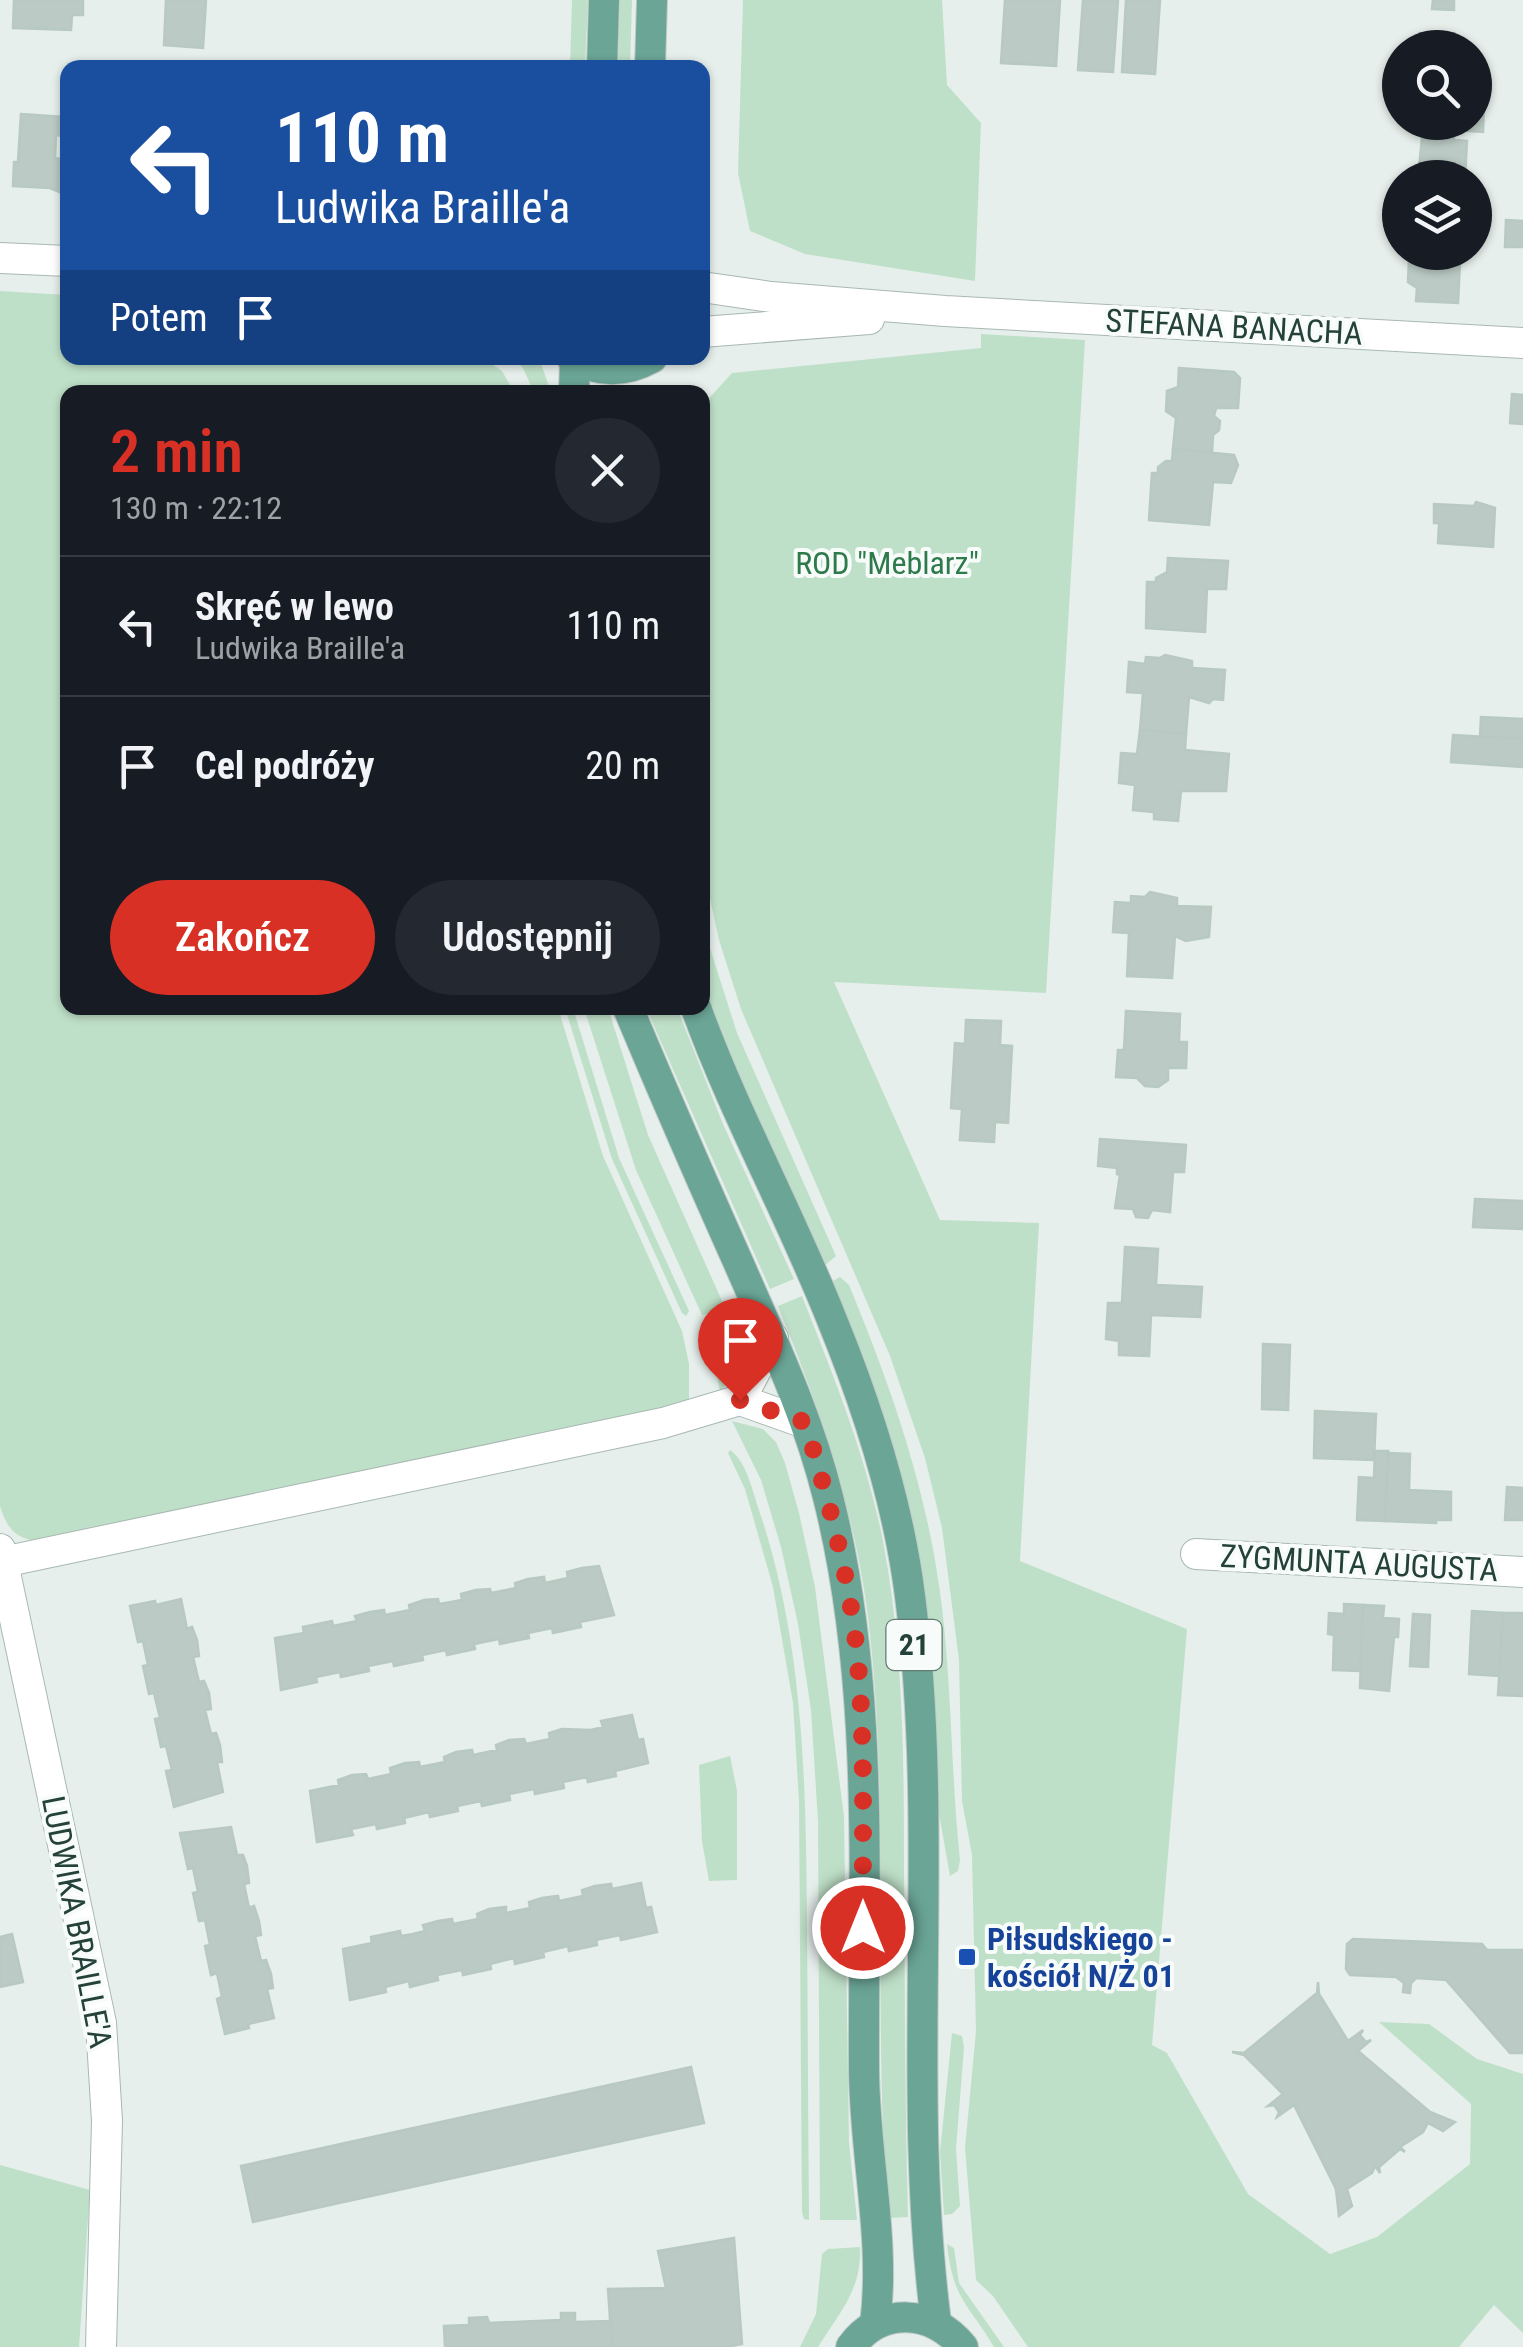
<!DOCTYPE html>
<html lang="pl">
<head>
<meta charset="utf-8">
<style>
	:root { --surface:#171b24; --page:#242831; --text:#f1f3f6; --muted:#9ea1a6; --line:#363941; --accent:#d93025 }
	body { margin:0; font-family:"Roboto Condensed",sans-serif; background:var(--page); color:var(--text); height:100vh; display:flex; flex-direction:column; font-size:38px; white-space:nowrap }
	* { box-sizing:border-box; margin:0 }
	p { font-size:32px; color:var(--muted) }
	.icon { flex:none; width:55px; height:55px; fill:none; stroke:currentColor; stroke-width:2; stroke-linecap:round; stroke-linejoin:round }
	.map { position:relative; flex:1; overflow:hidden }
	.drawer { position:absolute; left:60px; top:385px; width:650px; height:630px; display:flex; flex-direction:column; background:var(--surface); border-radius:20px; box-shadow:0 2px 8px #0004 }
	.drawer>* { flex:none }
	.guide { position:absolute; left:60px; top:60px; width:650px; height:305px; border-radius:20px; box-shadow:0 2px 8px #0004; background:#1a4fa0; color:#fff; overflow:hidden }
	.fabs { position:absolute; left:1382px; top:30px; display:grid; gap:20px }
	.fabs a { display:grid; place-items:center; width:110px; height:110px; border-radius:50%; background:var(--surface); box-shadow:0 2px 8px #0004; font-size:50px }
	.pin { position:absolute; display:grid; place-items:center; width:85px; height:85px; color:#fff; margin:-102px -42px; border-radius:50% 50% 50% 0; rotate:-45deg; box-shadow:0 0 10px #0007 }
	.pin .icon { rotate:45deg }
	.me { position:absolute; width:110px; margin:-55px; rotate:0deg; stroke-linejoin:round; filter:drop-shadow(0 0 8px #0008) }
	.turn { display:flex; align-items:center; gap:35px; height:210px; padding:0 50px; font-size:45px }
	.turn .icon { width:130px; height:130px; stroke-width:2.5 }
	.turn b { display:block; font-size:70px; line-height:85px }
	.then { display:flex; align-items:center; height:95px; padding:0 50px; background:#0003; gap:20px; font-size:38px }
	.round { display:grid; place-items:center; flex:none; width:105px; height:105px; border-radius:52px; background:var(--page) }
	.summary { display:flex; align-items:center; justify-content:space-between; height:170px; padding:0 50px }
	h1 { font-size:60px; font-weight:600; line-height:75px; color:var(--accent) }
	.button { display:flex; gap:20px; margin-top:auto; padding:20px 50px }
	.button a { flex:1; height:115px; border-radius:60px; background:var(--accent); color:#fff; font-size:40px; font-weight:600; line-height:115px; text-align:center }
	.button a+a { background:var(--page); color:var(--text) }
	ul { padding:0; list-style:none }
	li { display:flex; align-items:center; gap:30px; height:140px; padding:0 50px; border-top:2px solid var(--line) }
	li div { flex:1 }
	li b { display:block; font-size:38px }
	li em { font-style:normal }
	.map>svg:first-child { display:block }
</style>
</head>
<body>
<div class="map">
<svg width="1523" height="2347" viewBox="0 0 1523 2347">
	<rect width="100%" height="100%" fill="#e6efeb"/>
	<g fill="#bfe0c8">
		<path d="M572 0H588L585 67H570Z"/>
		<path d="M620 0H632L630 67H618Z"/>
		<path d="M743 0H942L947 85 981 123 975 281 805 254 750 231 738 173Z"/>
		<path d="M0 291 67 295 68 358H483L502 371 514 392H68V1008H558L603 1156 682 1331 689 1364V1404L36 1541C14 1538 6 1526 0 1506Z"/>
		<path d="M981 334 1085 340 1046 993 834 982 940 1220 1039 1223 1020 1561 1187 1629 1152 2045 1167 2053 1248 2194 1330 2254 1377 2237 1470 2164 1471 2104 1379 2022 1429 2024 1477 2059 1523 2074V2333L1494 2305 1459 2347H1028L993 2296 976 2280 965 2148 976 2031 972 1855 962 1801 959 1660 942 1528 925 1458 890 1356 741 1009 719 940 703 867 702 406 732 373 981 348Z"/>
		<path d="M514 358H539L551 392H534L523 368Z"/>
		<path d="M702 923 737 1033 836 1256 824 1266 749 1103 711 1005 703 976Z"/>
		<path d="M565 1008H573L619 1158 689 1311 686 1316 682 1313 612 1159Z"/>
		<path d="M584 1008H608L648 1135 726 1310 702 1315 636 1170Z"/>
		<path d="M646 1008H677L723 1124 794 1279 770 1289Z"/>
		<path d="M840 1277 849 1285C892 1389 929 1495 942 1608 952 1691 951 1776 960 1860L958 1871 950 1876 938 1808 931 1653 919 1558 887 1425 831 1282Z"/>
		<path d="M802 1296C834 1377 866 1456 883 1541 904 1651 904 1763 904 1875 905 1989 905 2103 908 2217L889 2218C871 2024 891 1828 870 1634 858 1519 821 1412 778 1306Z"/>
		<path d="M734 1327C742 1351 740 1373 720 1391L708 1332Z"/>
		<path d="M732 1421 763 1429 776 1442 785 1463 799 1513 815 1587 844 1817 849 2143 857 2220H820L818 1821 811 1710 798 1624 781 1547 761 1480Z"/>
		<path d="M730 1450C747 1462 752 1490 759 1510 805 1646 806 1789 807 1931 808 2027 808 2124 809 2220L804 2219 802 2212 799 1801 793 1703 773 1587 745 1489 728 1453Z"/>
		<path d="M730 1756 737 1791V1880L709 1881 702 1841 699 1765Z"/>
		<path d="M952 2033 962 2036 964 2047 956 2149 960 2206 952 2214 944 2215 940 2152Z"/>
		<path d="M0 2165 90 2190 79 2347H0Z"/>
		<path d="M947 2244 954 2248 959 2283 1004 2347H994C968 2303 953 2300 947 2244Z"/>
		<path d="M860 2247C862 2290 839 2313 818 2347H800L816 2314 822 2254 828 2249Z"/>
	</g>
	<g fill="#bbcac4" stroke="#b8c9c2" stroke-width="2.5">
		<path d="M14 0H83V15H72L71 30 13 28Z"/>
		<path d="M166 0H206L203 48 164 45Z"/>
		<path d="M1005 0H1060L1056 66 1001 63Z"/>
		<path d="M1083 0H1118L1113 72 1078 70Z"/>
		<path d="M1126 0H1160L1155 74 1122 72Z"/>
		<path d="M1433 0H1454V10L1432 9Z"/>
		<path d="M1475 104 1484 105 1483 132 1453 130V136L1432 134 1433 130 1424 129V122H1475Z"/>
		<path d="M21 114 64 117 62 136 56 135 55 158 61 159V174L68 179V188L62 193 50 188 13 186 14 162H18Z"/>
		<path d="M1430 134 1454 135V140L1467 141 1465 178H1418L1422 138 1430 139Z"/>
		<path d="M1506 220 1523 221V247H1505Z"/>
		<path d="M1409 258 1460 262 1458 303 1416 301 1417 288 1408 282Z"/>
		<path d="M1179 368 1234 372 1240 378 1238 408H1216L1214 416 1220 421 1219 430 1213 435 1212 453 1173 449 1176 418 1166 411 1167 391 1178 387Z"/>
		<path d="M1512 394 1523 395V424L1510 423Z"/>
		<path d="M1173 449 1234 455 1238 465 1231 483 1213 482 1209 525 1149 520 1152 473H1158V467L1166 461H1172Z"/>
		<path d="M1476 502 1495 508 1493 547 1438 543 1439 523H1434V504L1474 506Z"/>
		<path d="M1168 558 1228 561 1226 589H1207L1205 632 1146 628 1147 582H1156V578L1167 572Z"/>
		<path d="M1165 655 1192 661V668L1225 670 1223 700 1213 699 1209 703 1189 697 1186 734 1140 730 1143 693 1127 692 1129 662 1145 664 1146 657 1160 658Z"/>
		<path d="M1481 717 1523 719V739L1480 737Z"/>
		<path d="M1140 730 1186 734 1185 750 1229 754 1226 791H1181L1178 821 1154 819V812L1133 810 1135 785 1119 783 1121 753 1137 754Z"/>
		<path d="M1453 735 1523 739V767L1451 762Z"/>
		<path d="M1150 892 1177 898V906L1211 907 1209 937 1186 941 1175 936 1172 978 1127 976 1129 933 1113 932 1115 902 1131 903V896L1145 897Z"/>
		<path d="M1126 1011 1180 1014 1179 1042H1187L1186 1068H1168V1080L1158 1087 1145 1086 1137 1078 1116 1077 1118 1050H1124Z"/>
		<path d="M966 1020 1001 1021 1000 1045 1012 1046 1008 1123 995 1122 994 1142 960 1140 962 1109 951 1108 955 1043 965 1044Z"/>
		<path d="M1100 1139 1186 1145 1184 1172H1173L1170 1212 1152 1210 1148 1218 1136 1217 1133 1209 1115 1208 1120 1175 1117 1174V1168L1098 1166Z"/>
		<path d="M1475 1199 1523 1201V1229L1473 1227Z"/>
		<path d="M1125 1247 1158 1249 1156 1285 1202 1287 1200 1317 1151 1315 1149 1356 1119 1355V1341L1106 1339 1108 1303H1122Z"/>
		<path d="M1263 1344 1290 1345 1288 1410 1262 1409Z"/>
		<path d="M1315 1411 1376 1414 1374 1460 1314 1458Z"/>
		<path d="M1375 1451H1388L1385 1521 1357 1520 1359 1477 1374 1478Z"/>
		<path d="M1388 1453 1410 1454 1409 1490 1451 1492V1520H1436V1523L1385 1521Z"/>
		<path d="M1507 1487 1523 1488V1520H1505Z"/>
		<path d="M599 1566 614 1615 580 1622 581 1627 553 1633 552 1628 528 1633 529 1638 500 1644 499 1639 474 1644 475 1649 447 1655 446 1650 422 1655 423 1660 394 1666 393 1661 368 1666 369 1671 341 1677 340 1672 316 1677 317 1682 281 1690 275 1638 304 1633 303 1627 332 1621 333 1626 357 1621 355 1616 370 1612 384 1610 385 1615 410 1610 409 1605 424 1600 438 1599 439 1604 451 1602 462 1600 461 1594 476 1590 490 1589 491 1593 516 1588 515 1583 528 1579 544 1577 545 1583 568 1578 567 1572 582 1568Z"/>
		<path d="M181 1599 187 1629 192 1627 197 1640 199 1656 193 1657 199 1682 204 1681 209 1693 211 1709 205 1710 211 1734 216 1733 220 1745 222 1762H217L223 1792 174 1807 166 1771 172 1770 166 1746 161 1747 155 1719 160 1718 154 1693 149 1694 143 1666 148 1665 143 1641 138 1642 130 1606 155 1601 156 1605Z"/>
		<path d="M1344 1604 1363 1605 1360 1671 1333 1670 1334 1635 1328 1634 1329 1613 1344 1614Z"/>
		<path d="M1363 1605 1384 1606 1383 1618 1399 1619 1398 1637H1394L1389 1691 1360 1688Z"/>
		<path d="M1472 1611 1503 1613 1500 1676 1469 1674Z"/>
		<path d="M1503 1613H1523V1696L1498 1695Z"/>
		<path d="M1413 1614 1430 1615 1428 1667 1410 1666Z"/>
		<path d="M632 1715 638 1740 643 1739 648 1763 615 1771 616 1776 588 1782 587 1777 563 1782 564 1788 535 1794 534 1789 509 1794 510 1800 482 1806 481 1801 457 1806 458 1811 430 1817 429 1812 404 1818 405 1823 377 1829 376 1824 351 1829 353 1835 317 1842 310 1791 339 1785 338 1780 352 1775 366 1774 368 1779 391 1774 390 1768 405 1763 419 1762 420 1767 445 1762 444 1757 456 1752 472 1750 473 1755 497 1750 496 1745 509 1740 524 1739 526 1744 550 1739 549 1733 562 1729 591 1730 603 1727 601 1721Z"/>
		<path d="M231 1827 237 1855H243L247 1866 249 1883 244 1884 249 1908 254 1906 259 1921 261 1935 255 1936 261 1961 266 1960 271 1974 273 1988 267 1989 274 2018 248 2024 249 2028 225 2034 217 1999 222 1997 217 1973 211 1975 205 1946 210 1945 205 1920 199 1921 193 1893 198 1892 193 1868 188 1869 180 1833Z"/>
		<path d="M641 1883 646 1908 651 1907 657 1932 621 1940 620 1935 596 1940 597 1945 569 1951 568 1946 543 1952 544 1957 515 1964 514 1958 490 1964 491 1969 463 1975 462 1970 437 1975 438 1980 410 1987 409 1981 385 1987 386 1992 350 2000 343 1949 372 1943 371 1937 400 1931 401 1936 413 1934 425 1931 423 1925 438 1921 452 1919 453 1924 478 1919 477 1914 489 1909 506 1907V1913L530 1908 529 1902 542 1898 558 1896 559 1901 583 1896 582 1890 595 1886 611 1884 612 1889Z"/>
		<path d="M12 1934 23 1982 0 1987V1937Z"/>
		<path d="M1353 1939 1482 1944 1487 1950H1523V2053H1510L1446 1980 1416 1978 1411 1983 1410 1993 1403 1992 1404 1983 1396 1977 1350 1975 1346 1969 1347 1944Z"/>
		<path d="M1318 1982 1319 1994 1348 2041 1363 2030 1360 2035 1366 2042 1371 2040 1358 2051 1430 2112 1455 2122 1443 2131 1428 2123 1423 2132 1400 2147 1405 2152 1400 2149 1379 2167 1380 2173 1375 2166 1372 2173 1347 2189 1352 2206 1339 2216 1336 2189 1294 2105 1277 2117 1279 2112 1274 2105 1268 2106 1283 2094 1244 2055 1232 2052 1244 2053 1317 1993Z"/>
		<path d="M691 2067 704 2123 253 2222 241 2166Z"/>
		<path d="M734 2238 742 2344 727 2347H612L608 2289 666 2288 658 2251Z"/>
		<path d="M561 2313H575V2322L611 2321 612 2347H445L444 2326 469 2325V2318L487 2317 489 2323 561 2320Z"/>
	</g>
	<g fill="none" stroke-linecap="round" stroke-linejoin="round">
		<defs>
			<g id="minor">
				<path d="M0 258 68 261"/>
				<path d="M702 287 771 297 945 311 1523 343"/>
				<path d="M702 332 869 319"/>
				<path d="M740 1400 773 1338"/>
				<path d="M0 1549 101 2023 107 2121 101 2347"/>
				<path d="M1196 1554 1523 1572"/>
				<path d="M3 1562 663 1423 740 1400 805 1423"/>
			</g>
			<g id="major">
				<path d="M602 68 604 0"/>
				<path d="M650 68 652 0"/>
				<path d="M572 358C599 373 625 373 652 358"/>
				<path d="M574 392 575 360"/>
				<path d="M628 1008C664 1094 701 1179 739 1264 772 1340 808 1416 828 1497 875 1683 863 1877 864 2068 864 2153 886 2240 875 2324"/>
				<path d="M696 1008C735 1115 790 1214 832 1320 868 1408 898 1501 910 1596 941 1837 905 2082 936 2322"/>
				<path d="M851 2347C880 2306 933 2309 963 2347"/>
			</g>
		</defs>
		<use href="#minor" stroke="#a8b8b2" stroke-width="32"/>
		<use href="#major" stroke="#c2cac8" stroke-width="32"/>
		<use href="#minor" stroke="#fff" stroke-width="30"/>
		<use href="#major" stroke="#6aa596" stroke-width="30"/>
	</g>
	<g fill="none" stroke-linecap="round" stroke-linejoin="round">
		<path stroke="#d93025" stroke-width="18" stroke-dasharray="0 32.4" d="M740 1400 805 1422C828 1498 849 1574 857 1653 866 1744 862 1836 863 1928"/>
	</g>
	<rect fill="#1a4fb4" stroke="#f7fbf9" stroke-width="4" x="957" y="1947" width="20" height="20" rx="5"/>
	<g text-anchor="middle" stroke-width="8" stroke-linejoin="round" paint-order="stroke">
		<rect fill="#f7fbf9" stroke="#637a73" stroke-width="2.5" x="886.5" y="1620" width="55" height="50" rx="8"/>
		<g font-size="30" font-weight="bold" fill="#24423a">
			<text x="914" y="1655">21</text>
		</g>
		<g font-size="32" fill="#24423a" stroke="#f7fbf9">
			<text transform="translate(1234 327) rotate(3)" y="11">STEFANA BANACHA</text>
			<text transform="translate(1359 1563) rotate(3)" y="11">ZYGMUNTA AUGUSTA</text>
			<text transform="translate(77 1922) rotate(79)" y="11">LUDWIKA BRAILLE'A</text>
		</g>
		<g font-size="32" fill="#2d7a4b" stroke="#f7fbf9">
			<text x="887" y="574">ROD "Meblarz"</text>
		</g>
		<g font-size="32" font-weight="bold" fill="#164399" stroke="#f7fbf9" text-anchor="start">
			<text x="987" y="1950">Piłsudskiego -<tspan x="987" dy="37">kościół N/Ż 01</tspan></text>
		</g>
	</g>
</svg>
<div class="fabs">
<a><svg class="icon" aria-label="search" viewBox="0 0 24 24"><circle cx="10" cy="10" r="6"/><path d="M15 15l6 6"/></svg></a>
<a><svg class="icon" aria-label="layers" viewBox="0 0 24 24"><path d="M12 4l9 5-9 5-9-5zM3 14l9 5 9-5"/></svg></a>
</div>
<div class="pin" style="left:740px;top:1400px;background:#d93025"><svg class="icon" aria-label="arrive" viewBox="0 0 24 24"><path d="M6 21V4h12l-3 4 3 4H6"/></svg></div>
<svg class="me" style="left:863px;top:1928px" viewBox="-20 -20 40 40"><circle r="17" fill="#d93025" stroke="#fff" stroke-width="3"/><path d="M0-11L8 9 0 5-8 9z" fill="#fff"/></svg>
<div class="guide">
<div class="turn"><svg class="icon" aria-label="left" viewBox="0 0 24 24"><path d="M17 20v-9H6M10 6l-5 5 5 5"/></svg><div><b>110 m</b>Ludwika Braille'a</div></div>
<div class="then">Potem<svg class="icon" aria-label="arrive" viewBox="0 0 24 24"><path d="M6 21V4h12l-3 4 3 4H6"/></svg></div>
</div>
<section class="drawer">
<div class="summary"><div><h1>2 min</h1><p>130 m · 22:12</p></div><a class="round"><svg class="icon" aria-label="close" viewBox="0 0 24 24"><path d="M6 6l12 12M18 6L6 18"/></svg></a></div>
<ul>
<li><svg class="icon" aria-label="left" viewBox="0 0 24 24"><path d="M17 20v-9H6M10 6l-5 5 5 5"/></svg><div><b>Skręć w lewo</b><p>Ludwika Braille'a</p></div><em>110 m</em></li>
<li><svg class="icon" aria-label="arrive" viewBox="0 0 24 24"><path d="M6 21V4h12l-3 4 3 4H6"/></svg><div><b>Cel podróży</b></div><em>20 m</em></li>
</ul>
<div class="button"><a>Zakończ</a><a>Udostępnij</a></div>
</section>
</div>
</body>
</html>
